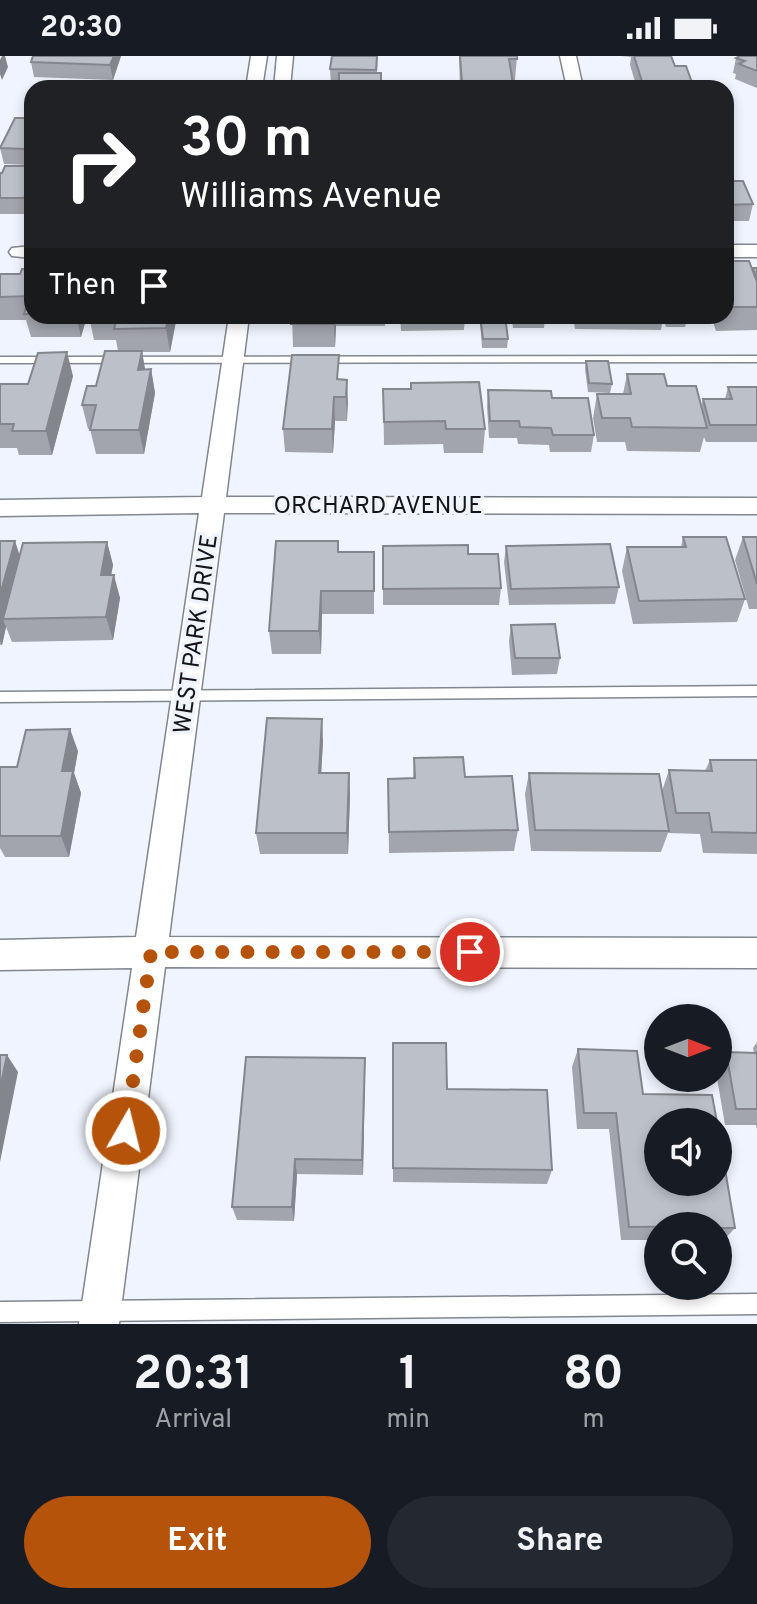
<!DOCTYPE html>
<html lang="en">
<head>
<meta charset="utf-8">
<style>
	:root { --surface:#171b24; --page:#242831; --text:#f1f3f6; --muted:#9ea1a6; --accent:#b45309 }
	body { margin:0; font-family:Overpass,sans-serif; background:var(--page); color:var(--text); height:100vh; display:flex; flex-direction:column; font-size:30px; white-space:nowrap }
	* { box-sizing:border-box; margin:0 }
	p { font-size:26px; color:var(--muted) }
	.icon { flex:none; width:44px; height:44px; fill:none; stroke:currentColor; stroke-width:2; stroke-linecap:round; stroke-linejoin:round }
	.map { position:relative; height:1268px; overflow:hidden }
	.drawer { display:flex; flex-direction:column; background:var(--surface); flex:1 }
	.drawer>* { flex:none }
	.top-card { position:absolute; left:24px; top:24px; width:710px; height:244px; border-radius:24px; box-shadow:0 4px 12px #0003; background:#202124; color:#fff; overflow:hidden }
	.needle { width:52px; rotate:90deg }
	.controls { position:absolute; left:644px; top:948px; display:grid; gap:16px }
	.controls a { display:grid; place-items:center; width:88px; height:88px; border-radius:50%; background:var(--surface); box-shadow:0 4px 12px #0003; font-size:40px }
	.pin { position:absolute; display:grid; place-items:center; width:68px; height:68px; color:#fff; margin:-34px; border:4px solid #fff; border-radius:50%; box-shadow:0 2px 8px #0007 }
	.me { position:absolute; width:88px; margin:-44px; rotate:8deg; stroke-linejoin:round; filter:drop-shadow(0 0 6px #0008) }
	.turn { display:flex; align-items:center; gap:28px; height:168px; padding:0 24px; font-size:36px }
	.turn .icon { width:104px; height:104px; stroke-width:2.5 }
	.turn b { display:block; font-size:56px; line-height:68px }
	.then { display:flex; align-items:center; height:76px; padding:0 24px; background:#0003; gap:16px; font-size:30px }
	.eta { display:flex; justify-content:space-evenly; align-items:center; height:136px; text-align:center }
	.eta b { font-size:48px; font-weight:700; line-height:56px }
	.cta { display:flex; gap:16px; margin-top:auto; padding:16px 24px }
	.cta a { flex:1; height:92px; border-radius:48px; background:var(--accent); color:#fff; font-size:32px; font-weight:700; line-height:92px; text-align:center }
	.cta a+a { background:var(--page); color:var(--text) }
	.status { display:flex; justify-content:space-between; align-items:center; height:56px; padding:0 40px; background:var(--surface); direction:ltr }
	.status svg { height:22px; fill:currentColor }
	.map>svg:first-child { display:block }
</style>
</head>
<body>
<div class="status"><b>20:30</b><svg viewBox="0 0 49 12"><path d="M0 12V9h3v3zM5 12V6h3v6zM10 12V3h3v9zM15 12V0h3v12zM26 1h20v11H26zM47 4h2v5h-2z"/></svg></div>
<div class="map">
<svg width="757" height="1268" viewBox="0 0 757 1268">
	<rect width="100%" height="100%" fill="#f0f4fe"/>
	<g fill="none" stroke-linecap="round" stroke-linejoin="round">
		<defs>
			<g id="lane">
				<path d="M757 300V306L0 307V301Z"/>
				<path d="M757 630V640L0 646V636Z"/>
				<path d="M757 1238V1258L0 1266V1246Z"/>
			</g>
			<g id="street">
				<path d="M251 0H267L262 32H246Z"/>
				<path d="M277 0H293L290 32H274Z"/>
				<path d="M560 0H576L583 32H567Z"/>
				<rect x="726" y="189" width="31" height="12"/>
				<path d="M32 190V202L12 200 9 196 12 192Z"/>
				<path d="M229 260H249L226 441 757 442V458L224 457 169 881 757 882V912L165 911 119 1268H79L132 912 0 914V884L136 881 199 457 0 460V444L202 441Z"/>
			</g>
		</defs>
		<use href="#lane" stroke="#82868e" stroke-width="3"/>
		<use href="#street" stroke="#82868e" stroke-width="3"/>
		<use href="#lane" fill="#fff" fill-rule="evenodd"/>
		<use href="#street" fill="#fff" fill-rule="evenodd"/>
	</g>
	<g fill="#a2a5ad">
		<path d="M33 0H121L113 24 34 21 31 6Z"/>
		<path d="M332 0H378L377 17 339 29H331L330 13Z"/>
		<path d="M459 0H517L515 24H512V32H460Z"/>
		<path d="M621 0H671L675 10 694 32H637L630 9 631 1Z"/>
		<path d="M757 0V32L735 23 736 18 733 17 736 2Z"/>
		<path d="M32 62V102L29 109 4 108 0 92Z"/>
		<path d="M32 110V157L31 152 28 158H0V117Z"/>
		<path d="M726 125 753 148 749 165H726Z"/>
		<path d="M726 205 752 214 757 212V274L716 275 712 263H687L685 271H666L663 262 661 274 575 273 573 260H726Z"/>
		<path d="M32 213V260H87L81 281H31L26 264H0V218H20Z"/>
		<path d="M89 260H177L170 296H142L145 314 151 313 155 337 144 398H96L90 373H88L82 349 96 330 118 295 116 284H94Z"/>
		<path d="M292 260H385V270H336L335 291H293Z"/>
		<path d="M400 260H465L464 274 401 275Z"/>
		<path d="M478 260H545L544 272H513L512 265H506L508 283 507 292H482L480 265H478Z"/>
		<path d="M586 305 612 328 610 337 588 336 585 313Z"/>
		<path d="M627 318 667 330 701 351 703 343H725L728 331H757V386H706L704 381 700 396 627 395 625 386H597L593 362 597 338H623Z"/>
		<path d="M73 320 52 399H19L17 392H0V328H28Z"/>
		<path d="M340 323 347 324V365H335L333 397 285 396 283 373Z"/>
		<path d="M383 333 485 373 483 397H444L443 388 384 389Z"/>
		<path d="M488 334 552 342 594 379 591 396H550L549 389 518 388 517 382H489L487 351Z"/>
		<path d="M683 481 745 543 737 566 633 568 622 515 627 491H681Z"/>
		<path d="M743 481H757V553H749L735 504Z"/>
		<path d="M0 485 20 500 107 486 113 509 111 519 120 542 113 584 12 586 6 571 2 589H0Z"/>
		<path d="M383 490 468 498 501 532 499 549H383Z"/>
		<path d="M506 490 619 531 615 548 509 549 504 506Z"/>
		<path d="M339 496H374V558H322L321 598H272L269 575Z"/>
		<path d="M511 569 560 602 557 618 512 619 509 585Z"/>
		<path d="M323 685 321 717H349L350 739 348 798H260L256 777Z"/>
		<path d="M78 695 74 717 81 737 69 801H5L0 792V711H17Z"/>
		<path d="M414 702 465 721 518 774 514 795 389 797 388 723 413 722Z"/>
		<path d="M710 704H757V798L703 797 700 778 668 777 661 796 531 795 525 738 529 717 662 735 669 714 705 715Z"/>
		<path d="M757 986V1073L756 1069H725L717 1022 718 1010 726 996 754 997 753 992Z"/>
		<path d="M578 993 643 1038 735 1172 723 1185H718V1170H658V1184H621L609 1073H577L572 1011Z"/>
		<path d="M365 1002 363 1119 297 1118 294 1165 237 1164 232 1151Z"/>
		<path d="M393 1004 552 1114 547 1128 393 1126Z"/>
	</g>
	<g fill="#84868d">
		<path d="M2 0H5L8 11 2 24 0 18V4Z"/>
		<path d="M114 0H121L113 24 110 9Z"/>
		<path d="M31 81 32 87V102L29 109 25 93Z"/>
		<path d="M32 122V143H29L31 152 28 158 24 142Z"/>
		<path d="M76 260H87L81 281Z"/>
		<path d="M169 260H177L170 296 166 272Z"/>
		<path d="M334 260 336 270 335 291 334 268Z"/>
		<path d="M142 295 146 319 138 314Z"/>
		<path d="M67 296 73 320 52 399 46 375Z"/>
		<path d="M151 313 155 337 144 398 139 374Z"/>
		<path d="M347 324 348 347 347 365 346 341Z"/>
		<path d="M334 341 335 365 333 397 332 373Z"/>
		<path d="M15 485 23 509 3 563 6 571 2 589 0 584V539Z"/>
		<path d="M107 486 113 509 107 542 101 519Z"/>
		<path d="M114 519 120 542 113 584 106 561Z"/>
		<path d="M321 535 322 558 321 598 319 575Z"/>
		<path d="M322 663 323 685 320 738 319 717Z"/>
		<path d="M70 673 78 695 74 717 81 737 69 801 61 780 62 715Z"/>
		<path d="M349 717 350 739 348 798 347 777Z"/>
		<path d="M7 999 18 1016 0 1106V1033Z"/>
		<path d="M365 1002V1019L363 1119 362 1104Z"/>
		<path d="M295 1103 297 1118 294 1165 292 1151Z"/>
	</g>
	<g fill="#bcc0c9" stroke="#84868d" stroke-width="2">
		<path d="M33 0H114L110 9 31 6Z"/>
		<path d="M332 0H377L376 14 330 13Z"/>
		<path d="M460 0H517V3H509L513 28 462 27Z"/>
		<path d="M634 0H671L675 10H686L694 32H644Z"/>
		<path d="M740 0H757V15L739 8 745 5 736 2Z"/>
		<rect x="339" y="17" width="42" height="15"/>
		<path d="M15 62H32V81H31L25 93 0 92Z"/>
		<path d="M5 110H32V122L24 142H0V117H2Z"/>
		<path d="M726 125H743L753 148 726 149Z"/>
		<path d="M726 205H749L757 226V251H726Z"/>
		<path d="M753 212H757V223Z"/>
		<path d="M22 213H32V258H24L30 240 0 241V218H20Z"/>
		<path d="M89 260H169L166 272 114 273 117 261H89Z"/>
		<path d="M292 260H334V268H291Z"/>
		<path d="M480 260H505L508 283H483Z"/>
		<path d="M105 295H142L138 314 151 313 139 374H90L96 349H82L87 330H96Z"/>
		<path d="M67 296 46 375H12L14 368H0V328H28L38 297Z"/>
		<path d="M292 299H339L337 323 347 324 346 341H334L332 373H283Z"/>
		<path d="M586 305H608L612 328 589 327Z"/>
		<path d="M627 318H664L667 330H696L707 372 632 371 630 362H602L597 338H631Z"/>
		<path d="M479 326 485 373H446L445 365 384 366 383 333H411V327Z"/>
		<path d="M728 331H757V369H710L703 343H732Z"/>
		<path d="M488 334 551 335 552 342H588L594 379H553L551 372 520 371 519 365H490Z"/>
		<path d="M683 481H726L745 543 639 545 627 491H686Z"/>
		<path d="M743 481H757V528Z"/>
		<path d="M0 485H15L0 539Z"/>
		<path d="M276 485H338V496H374V535H321L319 575H269Z"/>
		<path d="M107 486 101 519H114L106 561 3 563 23 487Z"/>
		<path d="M610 488 619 531 511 533 506 490Z"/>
		<path d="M468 489V498H498L501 532 383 533V490Z"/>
		<path d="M555 568 560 602H515L511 569Z"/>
		<path d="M267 662 322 663 319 717H349L347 777H256Z"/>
		<path d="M70 673 62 715H73L61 780H0V711H17L26 674Z"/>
		<path d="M463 701 465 721 512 720 518 774 389 776 388 723 415 722 414 702Z"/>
		<path d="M710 704H757V777L712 776 709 757H676L669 714 712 715Z"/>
		<path d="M529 717 659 718 669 775 535 774Z"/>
		<path d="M393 987H446L447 1033 547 1034 552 1114 393 1112Z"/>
		<path d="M578 993 637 995 643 1038 712 1039 717 1066H658V1126H718V1072L735 1172H718V1170L629 1171 616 1057H584Z"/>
		<path d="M726 996 757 997V1053H736Z"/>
		<path d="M0 999H7L0 1033Z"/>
		<path d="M246 1001 365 1002 362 1104 295 1103 292 1151H232Z"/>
	</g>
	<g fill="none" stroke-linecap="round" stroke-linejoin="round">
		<path stroke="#b45309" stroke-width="14" stroke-dasharray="0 25.2" d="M126 1075 151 896H470"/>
	</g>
	<g text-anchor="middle" stroke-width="7" stroke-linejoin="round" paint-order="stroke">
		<g font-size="24" fill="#141518" stroke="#f0f4fe">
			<text x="378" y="457">ORCHARD AVENUE</text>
			<text transform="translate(195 578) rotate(-82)" y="8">WEST PARK DRIVE</text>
		</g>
	</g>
</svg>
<div class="controls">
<a><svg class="needle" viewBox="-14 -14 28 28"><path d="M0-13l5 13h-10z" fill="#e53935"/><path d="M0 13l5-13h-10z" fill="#9ea1a6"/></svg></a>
<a><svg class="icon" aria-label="sound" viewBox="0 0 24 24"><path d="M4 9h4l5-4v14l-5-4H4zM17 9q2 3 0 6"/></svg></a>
<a><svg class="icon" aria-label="search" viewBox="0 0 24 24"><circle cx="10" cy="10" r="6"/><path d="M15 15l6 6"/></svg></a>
</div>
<div class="pin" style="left:470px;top:896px;background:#d93025"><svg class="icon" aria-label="arrive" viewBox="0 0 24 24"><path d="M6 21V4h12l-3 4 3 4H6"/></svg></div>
<svg class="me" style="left:126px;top:1075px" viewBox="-20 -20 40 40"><circle r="17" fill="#b45309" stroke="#fff" stroke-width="3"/><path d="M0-11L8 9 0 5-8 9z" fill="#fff"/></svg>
<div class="top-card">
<div class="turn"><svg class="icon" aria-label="right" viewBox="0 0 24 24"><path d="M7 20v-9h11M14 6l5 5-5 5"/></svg><div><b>30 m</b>Williams Avenue</div></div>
<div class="then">Then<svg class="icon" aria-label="arrive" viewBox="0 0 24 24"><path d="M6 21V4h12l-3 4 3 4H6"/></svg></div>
</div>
</div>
<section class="drawer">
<div class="eta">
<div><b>20:31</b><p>Arrival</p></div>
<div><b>1</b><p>min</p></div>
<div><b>80</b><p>m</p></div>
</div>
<div class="cta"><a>Exit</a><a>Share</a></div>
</section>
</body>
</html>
